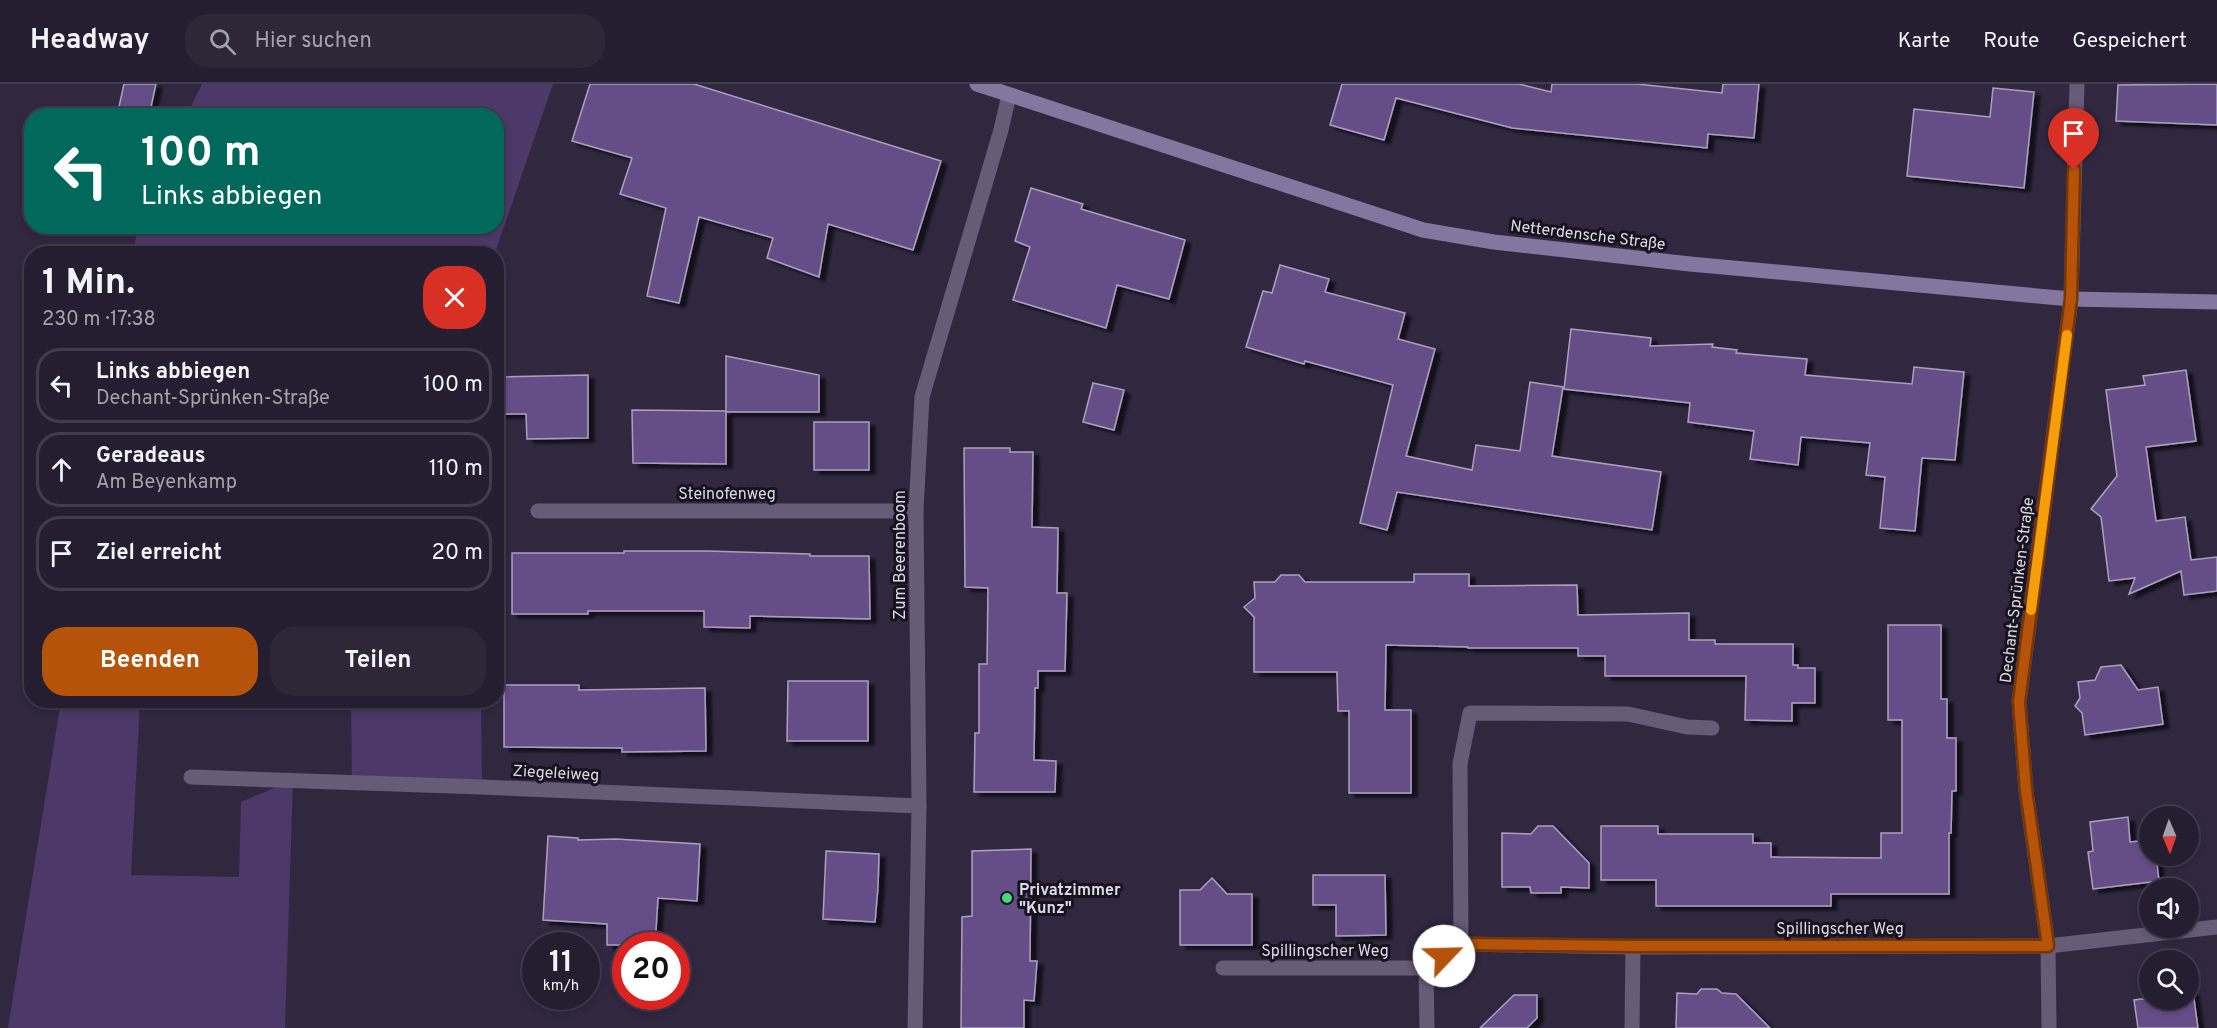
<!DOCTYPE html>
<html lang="de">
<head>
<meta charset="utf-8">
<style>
	:root { --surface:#251e30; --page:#2d2738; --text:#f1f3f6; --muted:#a3a2ab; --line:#423c4c; --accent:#b45309 }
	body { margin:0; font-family:Overpass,sans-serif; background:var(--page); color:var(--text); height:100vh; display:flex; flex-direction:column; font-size:22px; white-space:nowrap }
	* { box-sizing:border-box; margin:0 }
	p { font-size:20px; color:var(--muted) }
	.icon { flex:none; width:33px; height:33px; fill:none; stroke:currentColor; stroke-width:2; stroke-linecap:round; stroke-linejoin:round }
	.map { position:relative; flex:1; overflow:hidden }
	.side { position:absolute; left:24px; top:162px; width:480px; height:462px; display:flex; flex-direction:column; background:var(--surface); border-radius:24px; box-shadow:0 3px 9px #0003,0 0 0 2px var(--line) }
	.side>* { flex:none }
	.guide { position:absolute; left:24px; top:24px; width:480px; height:126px; border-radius:24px; box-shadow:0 3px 9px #0003,0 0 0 2px var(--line); background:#00695c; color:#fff; overflow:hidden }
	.needle { width:39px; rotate:178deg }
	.tools { position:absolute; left:2139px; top:722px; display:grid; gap:12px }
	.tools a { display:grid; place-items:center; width:60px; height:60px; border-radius:50%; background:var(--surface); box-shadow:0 3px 9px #0003,0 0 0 2px var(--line); font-size:30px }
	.speed { position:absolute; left:522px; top:848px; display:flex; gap:12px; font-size:30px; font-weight:700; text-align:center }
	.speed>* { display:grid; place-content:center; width:78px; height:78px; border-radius:50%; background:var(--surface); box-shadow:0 3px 9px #0003,0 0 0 2px var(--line); line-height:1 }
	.speed small { font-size:15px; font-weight:400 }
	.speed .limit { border:9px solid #d22; background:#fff; color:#111 }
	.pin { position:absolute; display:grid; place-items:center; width:51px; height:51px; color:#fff; margin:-62px -26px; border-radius:50% 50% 50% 0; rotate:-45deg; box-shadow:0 0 6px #0007 }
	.pin .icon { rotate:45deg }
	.me { position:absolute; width:66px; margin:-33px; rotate:66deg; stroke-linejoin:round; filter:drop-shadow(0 0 4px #0008) }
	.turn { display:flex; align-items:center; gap:21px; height:126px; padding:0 18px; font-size:27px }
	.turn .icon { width:78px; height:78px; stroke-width:2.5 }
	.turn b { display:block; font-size:42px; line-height:51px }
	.round { display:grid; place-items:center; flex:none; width:63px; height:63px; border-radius:24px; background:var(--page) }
	.overview { display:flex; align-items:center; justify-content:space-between; height:102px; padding:0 18px }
	h1 { font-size:36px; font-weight:700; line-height:45px }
	.cta { display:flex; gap:12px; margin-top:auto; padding:12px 18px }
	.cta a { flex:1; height:69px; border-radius:24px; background:var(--accent); color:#fff; font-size:24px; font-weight:700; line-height:69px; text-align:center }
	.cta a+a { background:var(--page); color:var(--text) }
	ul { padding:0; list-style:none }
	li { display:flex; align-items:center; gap:18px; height:75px; margin:0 12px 9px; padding:0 6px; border:3px solid var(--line); border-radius:24px }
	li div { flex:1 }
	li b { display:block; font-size:22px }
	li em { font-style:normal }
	header { display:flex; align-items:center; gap:36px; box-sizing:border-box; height:84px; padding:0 30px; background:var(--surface); border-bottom:2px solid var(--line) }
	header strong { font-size:28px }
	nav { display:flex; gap:33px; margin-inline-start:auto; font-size:21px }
	.search { width:420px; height:54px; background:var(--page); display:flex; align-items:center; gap:15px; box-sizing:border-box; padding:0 21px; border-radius:24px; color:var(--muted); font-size:22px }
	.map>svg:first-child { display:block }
</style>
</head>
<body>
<header>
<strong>Headway</strong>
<div class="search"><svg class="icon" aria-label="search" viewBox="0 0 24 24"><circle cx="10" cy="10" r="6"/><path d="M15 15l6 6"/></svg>Hier suchen</div>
<nav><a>Karte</a><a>Route</a><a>Gespeichert</a></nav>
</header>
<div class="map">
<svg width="2217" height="944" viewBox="0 0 2217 944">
	<defs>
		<filter id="shadow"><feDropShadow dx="6" dy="4" stdDeviation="1.5" flood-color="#0009"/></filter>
	</defs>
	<rect width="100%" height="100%" fill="#312840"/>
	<g fill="#4c3969">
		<path d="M202 0H553L495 169H133L138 143 496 142V32L187 31Z"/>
		<path d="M61 617H140L131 791 239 793 241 718 293 696 285 944H8Z"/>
		<path d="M351 617H481L482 703 352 698Z"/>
	</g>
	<g fill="#654e88" stroke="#aaa0be" stroke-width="1.5" filter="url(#shadow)">
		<path d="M124 0H156L149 32H117Z"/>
		<path d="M590 0H694L941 77 913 166 828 140 819 193 767 174 773 154 699 133 679 219 647 212 666 124 620 110 632 74 572 57Z"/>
		<path d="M1342 0H1519L1551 8 1552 0H1637L1722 9 1723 0H1759L1754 54 1708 50 1707 64 1512 44 1396 14 1384 56 1330 41Z"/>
		<path d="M2217 0V41L2116 37 2118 1Z"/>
		<path d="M1993 4 2034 8 2024 104 1907 92 1914 25 1990 33Z"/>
		<path d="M1031 104 1083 120 1081 125 1185 156 1169 215 1117 201 1106 244 1013 216 1030 163 1015 157Z"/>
		<path d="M1280 181 1329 195 1325 208 1405 229 1398 255 1435 265 1406 372 1472 386 1476 361 1520 367 1530 298 1563 303 1552 372 1661 388 1652 446 1397 408 1387 446 1360 439 1393 301 1305 277 1304 280 1246 263 1263 207 1272 209Z"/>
		<path d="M1571 245 1651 254 1650 262 1713 260 1712 263 1737 266 1736 269 1807 275 1805 291 1912 300 1914 283 1964 288 1955 376 1922 374 1915 447 1880 444 1885 393 1866 391 1870 359 1801 353 1798 381 1750 375 1754 347 1688 338 1690 319 1564 305Z"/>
		<path d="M726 272 819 291V328H726V380L633 379 632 326 726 327Z"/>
		<path d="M2186 286 2196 357 2146 363 2156 437 2185 433 2191 476 2217 473V507L2184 511 2181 487 2129 510 2135 494 2109 497 2101 433 2091 425 2117 392 2106 306 2145 301 2143 292Z"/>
		<path d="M588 291V354L527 355 526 330H496V293Z"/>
		<path d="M1093 299 1124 306 1114 346 1083 338Z"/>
		<rect x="814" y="338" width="55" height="48"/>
		<path d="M964 364H1010V368H1033L1032 443 1058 444 1057 509H1067L1065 587H1038V604H1035L1034 676 1056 677 1055 708H974L975 649H979V580H987L988 504 965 503Z"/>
		<path d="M624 467H707L810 470V472H869L870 535 750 532V544L704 543V527H588V530H512V469H624Z"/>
		<path d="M1414 490H1469V502L1577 501 1578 531 1689 529V556H1715V560H1793V581H1798V584H1815V619H1792V637L1745 636 1746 592H1605V572H1578V564H1468V563L1386 561 1385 626H1411V709H1349V627H1338L1337 588H1254V533L1244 523 1255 514 1254 498H1275L1281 491H1299L1305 498H1414Z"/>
		<path d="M1888 541H1941V615H1947V654H1956V707H1952L1951 749H1949V810H1831V822H1656V796H1601V742H1658V750H1753V759H1771V773L1881 774V749H1902V636H1888Z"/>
		<path d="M2121 581 2138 606 2158 603 2163 640 2085 651 2082 629 2075 622 2080 614 2078 598 2095 596 2101 583Z"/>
		<path d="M788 597H868V657H787Z"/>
		<path d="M504 601H579V606L705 604 706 667 622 668V664L504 663Z"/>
		<path d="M2128 733 2130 758 2150 756V771H2156L2159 797 2093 805 2088 768 2093 767 2090 738Z"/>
		<path d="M1538 742H1553L1589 779V804L1561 803V809H1531L1530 803H1502V749L1531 750Z"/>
		<path d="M548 752 578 754V756L616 755 700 760 697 817 658 814 655 861H607V840L543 836Z"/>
		<path d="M1031 765 1030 877H1037L1034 917 1024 916V944H961L962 833 972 832V767Z"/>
		<path d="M826 767 879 770 878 803 875 838 823 835Z"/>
		<path d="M1313 791H1385L1386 851 1336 852V821H1313Z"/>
		<path d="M1212 794 1227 810H1252V861H1180V806H1200Z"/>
		<path d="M1701 905H1717L1722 909 1736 910 1770 944H1676L1677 909 1697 910Z"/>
		<path d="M2188 908H2193L2198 944H2138L2134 916 2150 914 2188 915Z"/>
		<path d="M1514 911H1537V934L1527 944H1480Z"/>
	</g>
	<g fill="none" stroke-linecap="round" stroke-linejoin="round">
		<g stroke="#665c77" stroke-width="15">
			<path d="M1223 884H1426L1461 860"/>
			<path d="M1426 884 1427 944"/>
		</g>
		<g stroke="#665c77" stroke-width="15">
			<path d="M538 427H916"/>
			<path d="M1712 644 1687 643 1628 630 1470 629 1460 680 1461 860 1633 863 2048 862 2217 843"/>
			<path d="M191 693 482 703 919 722"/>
			<path d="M915 944 919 722 916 427 922 313 1001 46 1009 11"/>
			<path d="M1632 944 1633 863"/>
			<path d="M2049 944 2048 862 2026 707 2019 618 2071 215 2077 0"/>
		</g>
		<path stroke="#8576a0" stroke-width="15" d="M977 0 1423 146 1494 158 1690 180 2071 215 2217 218"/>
	</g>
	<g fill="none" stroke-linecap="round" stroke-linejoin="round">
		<defs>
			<path id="route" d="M1444 872 1461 860 1634 862H2048L2026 706 2019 618 2071 215 2074 86"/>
		</defs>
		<use href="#route" stroke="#753606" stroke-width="15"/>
		<use href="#route" stroke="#b45309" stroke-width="10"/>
		<path stroke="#f59e0b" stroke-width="10" d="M2031 526 2067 251"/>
	</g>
	<circle fill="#48d779" stroke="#17131e" stroke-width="2" cx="1007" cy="814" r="6"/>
	<g text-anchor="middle" stroke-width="6" stroke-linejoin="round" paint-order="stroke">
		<g font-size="16" fill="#ddd8e8" stroke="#17131e">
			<text transform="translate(1588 150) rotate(7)" y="6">Netterdensche Straße</text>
			<text x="727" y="415">Steinofenweg</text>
			<text transform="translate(899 471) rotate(-90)" y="6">Zum Beerenboom</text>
			<text transform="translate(2016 506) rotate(-83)" y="6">Dechant-Sprünken-Straße</text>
			<text transform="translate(556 688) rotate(3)" y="6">Ziegeleiweg</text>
			<text x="1840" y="850">Spillingscher Weg</text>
			<text x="1325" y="872">Spillingscher Weg</text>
		</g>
		<g font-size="16" font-weight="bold" fill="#ddd8e8" stroke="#17131e" text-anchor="start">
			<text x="1019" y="811">Privatzimmer<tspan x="1019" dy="18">"Kunz"</tspan></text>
		</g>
	</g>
</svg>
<div class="tools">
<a><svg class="needle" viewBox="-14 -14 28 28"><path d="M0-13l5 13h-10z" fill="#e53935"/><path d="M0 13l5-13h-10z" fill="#a3a2ab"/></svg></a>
<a><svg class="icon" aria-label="sound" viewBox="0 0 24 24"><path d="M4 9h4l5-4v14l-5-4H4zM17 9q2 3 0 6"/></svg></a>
<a><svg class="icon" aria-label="search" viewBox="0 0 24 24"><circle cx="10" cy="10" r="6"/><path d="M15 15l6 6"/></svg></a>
</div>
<div class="speed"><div>11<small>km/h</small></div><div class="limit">20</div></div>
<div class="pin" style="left:2074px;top:86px;background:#d93025"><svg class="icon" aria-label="arrive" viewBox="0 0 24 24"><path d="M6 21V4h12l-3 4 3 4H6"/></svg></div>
<svg class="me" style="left:1444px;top:872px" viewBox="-20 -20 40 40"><circle r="19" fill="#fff"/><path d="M0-13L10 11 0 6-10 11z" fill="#b45309"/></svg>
<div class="guide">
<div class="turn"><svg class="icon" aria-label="left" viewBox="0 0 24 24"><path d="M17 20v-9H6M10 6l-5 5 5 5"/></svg><div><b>100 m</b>Links abbiegen</div></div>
</div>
<section class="side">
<div class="overview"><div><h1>1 Min.</h1><p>230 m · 17:38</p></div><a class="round" style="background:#d93025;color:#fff"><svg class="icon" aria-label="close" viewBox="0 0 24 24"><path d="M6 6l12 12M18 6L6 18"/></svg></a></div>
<ul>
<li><svg class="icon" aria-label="left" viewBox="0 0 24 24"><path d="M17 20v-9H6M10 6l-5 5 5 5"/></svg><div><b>Links abbiegen</b><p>Dechant-Sprünken-Straße</p></div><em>100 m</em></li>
<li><svg class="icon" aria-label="ahead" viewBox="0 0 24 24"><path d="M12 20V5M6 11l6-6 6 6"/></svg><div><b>Geradeaus</b><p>Am Beyenkamp</p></div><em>110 m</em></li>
<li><svg class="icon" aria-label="arrive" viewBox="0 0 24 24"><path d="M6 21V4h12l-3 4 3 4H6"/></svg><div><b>Ziel erreicht</b></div><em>20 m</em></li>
</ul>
<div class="cta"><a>Beenden</a><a>Teilen</a></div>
</section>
</div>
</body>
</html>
